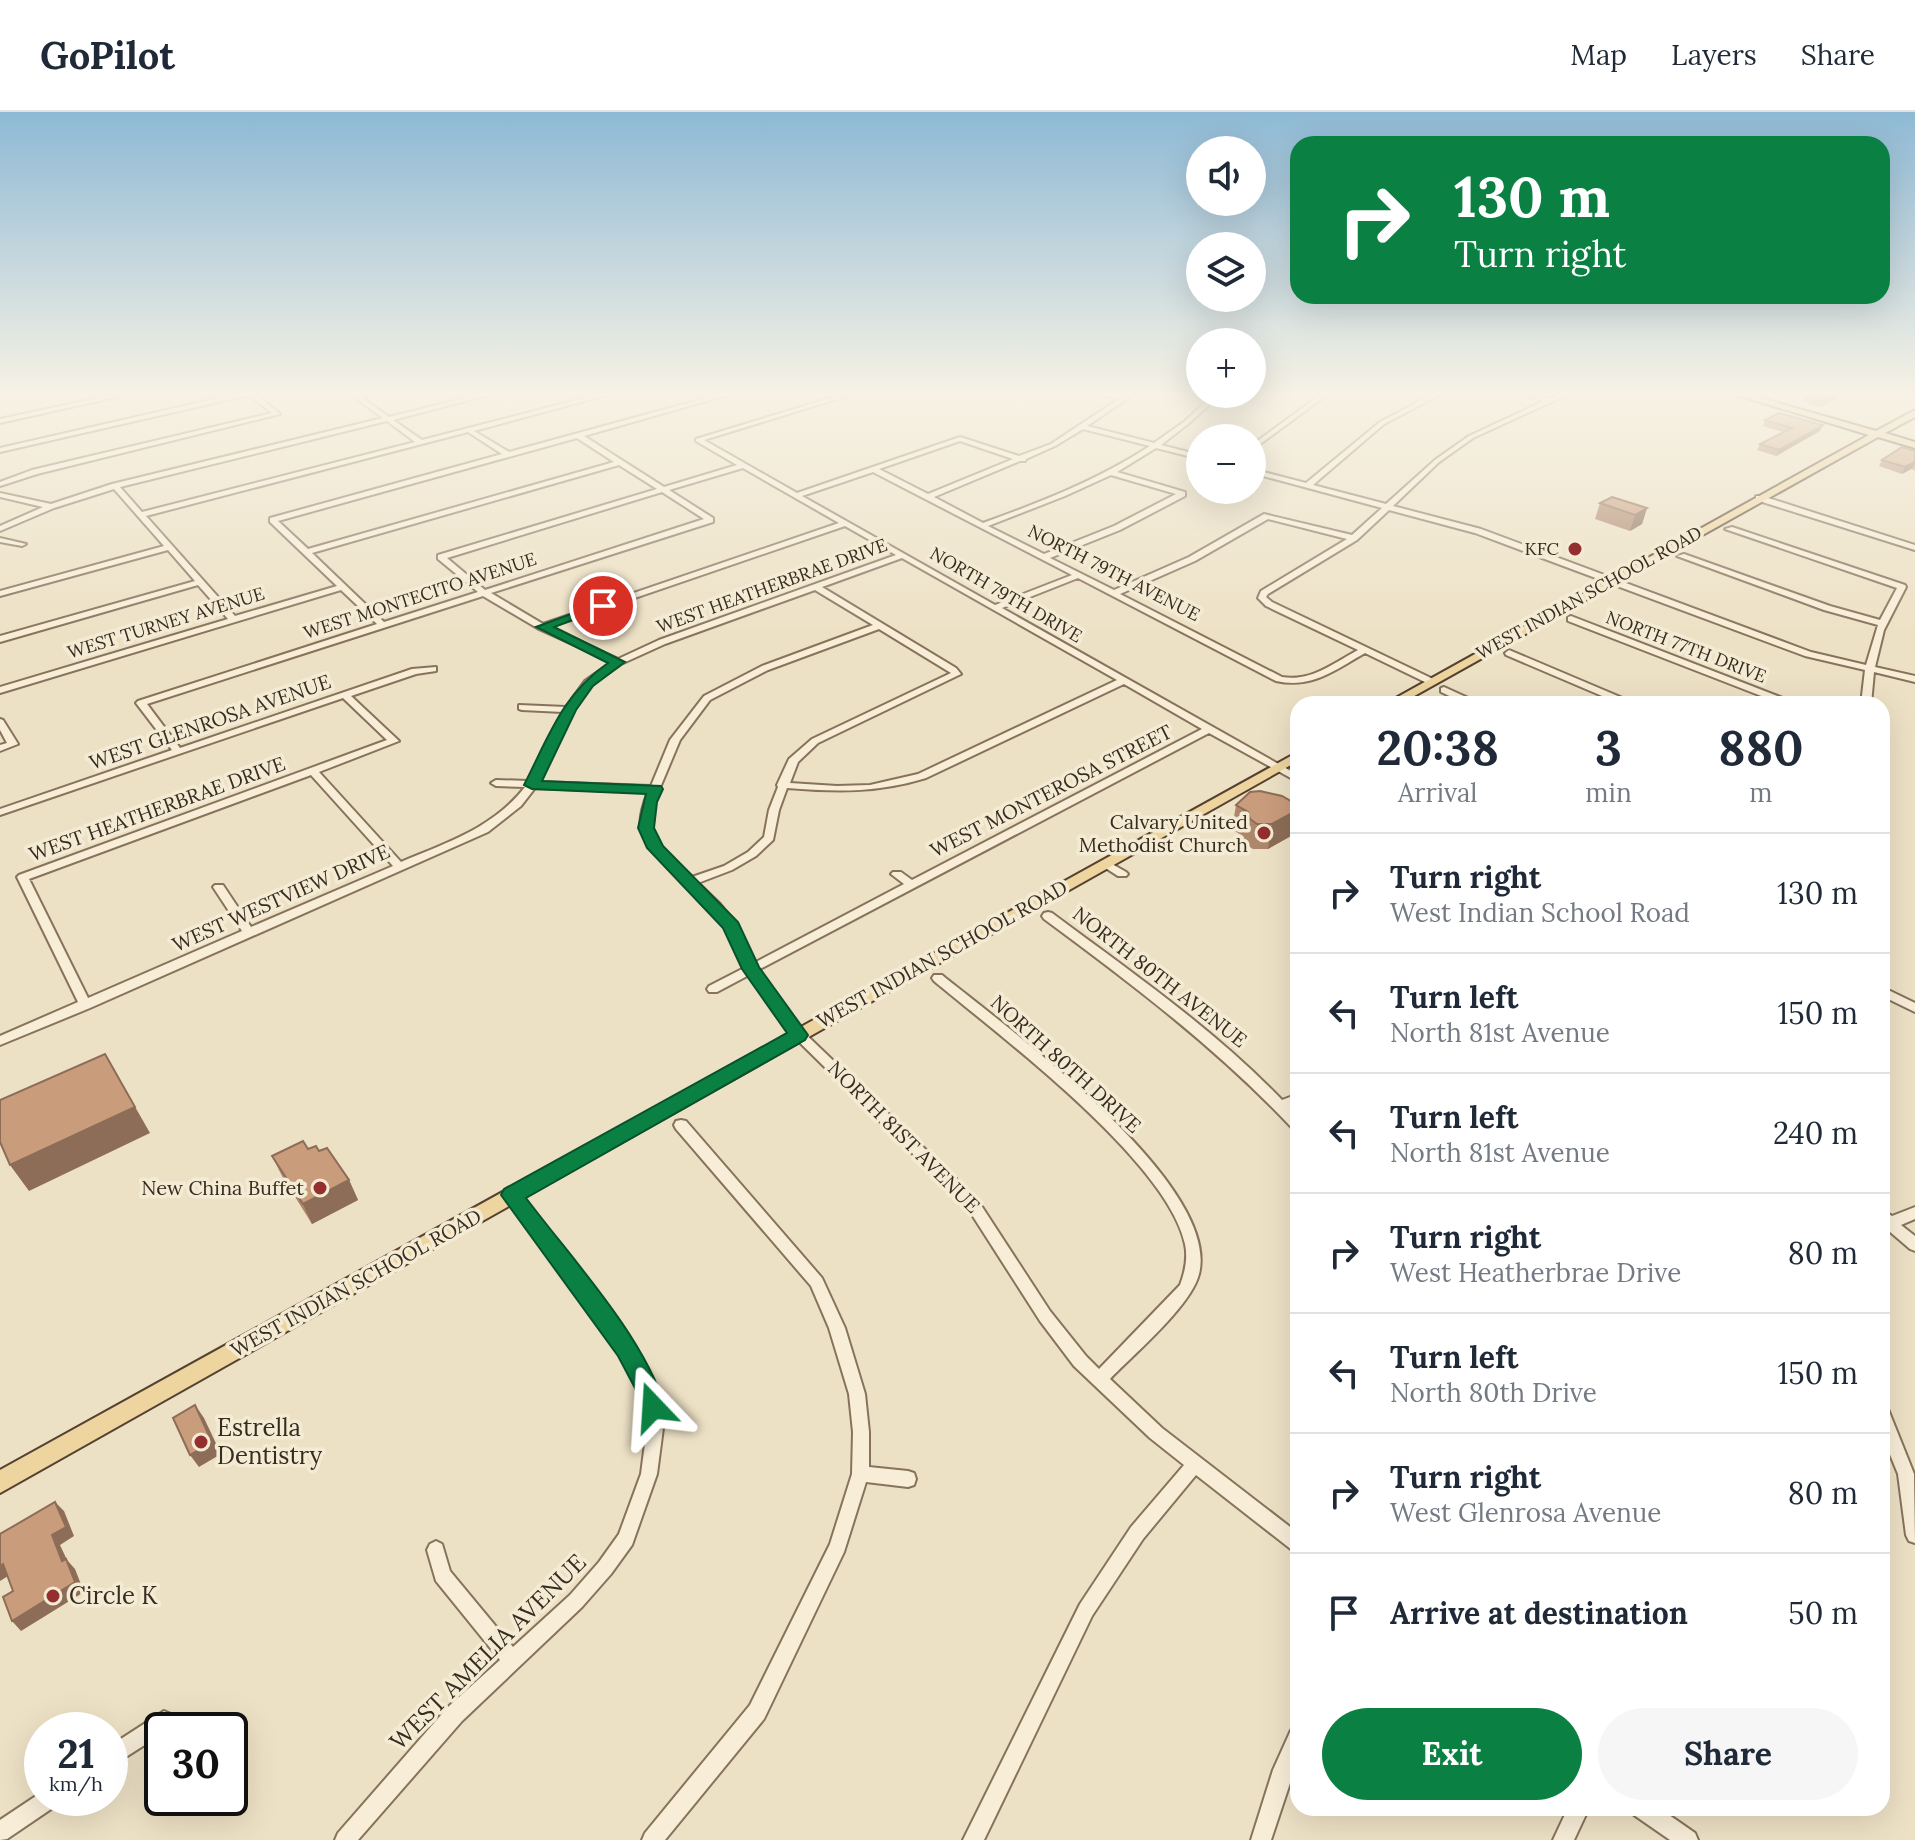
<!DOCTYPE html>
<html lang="en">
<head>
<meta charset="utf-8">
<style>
	:root { --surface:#fff; --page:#f6f6f7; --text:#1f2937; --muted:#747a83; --line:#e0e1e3; --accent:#0b8043 }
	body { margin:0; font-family:Lora,serif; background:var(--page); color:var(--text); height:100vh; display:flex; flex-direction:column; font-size:30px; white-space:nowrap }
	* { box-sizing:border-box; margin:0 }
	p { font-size:26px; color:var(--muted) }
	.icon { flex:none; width:44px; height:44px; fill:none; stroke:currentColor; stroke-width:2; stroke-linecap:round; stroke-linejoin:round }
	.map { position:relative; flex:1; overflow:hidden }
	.details { position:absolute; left:1290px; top:584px; width:600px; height:1120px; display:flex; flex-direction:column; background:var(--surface); border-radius:24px; box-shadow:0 8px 32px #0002 }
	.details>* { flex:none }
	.guide { position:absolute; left:1290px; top:24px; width:600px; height:168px; border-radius:24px; box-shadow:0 8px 32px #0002; background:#0b8043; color:#fff; overflow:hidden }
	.controls { position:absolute; left:1186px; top:24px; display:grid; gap:16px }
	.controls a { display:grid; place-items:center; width:80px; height:80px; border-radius:50%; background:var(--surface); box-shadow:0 8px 32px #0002; font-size:40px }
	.speed { position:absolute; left:24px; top:1600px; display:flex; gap:16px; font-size:40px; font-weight:700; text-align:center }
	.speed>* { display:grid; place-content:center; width:104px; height:104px; border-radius:50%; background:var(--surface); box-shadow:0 8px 32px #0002; line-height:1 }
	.speed small { font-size:20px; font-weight:400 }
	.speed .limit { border:4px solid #111; border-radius:12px; background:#fff; color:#111 }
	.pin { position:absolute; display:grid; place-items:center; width:68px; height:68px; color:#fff; margin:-34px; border:4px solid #fff; border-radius:50%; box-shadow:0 2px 8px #0007 }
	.me { position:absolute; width:88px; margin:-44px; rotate:340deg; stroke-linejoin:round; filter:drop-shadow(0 0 6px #0008) }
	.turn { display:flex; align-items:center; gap:28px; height:168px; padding:0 32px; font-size:36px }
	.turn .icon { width:104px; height:104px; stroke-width:2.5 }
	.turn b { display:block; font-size:56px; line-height:68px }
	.eta { display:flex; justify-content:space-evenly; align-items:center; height:136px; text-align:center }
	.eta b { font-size:48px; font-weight:700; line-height:56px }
	.primary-button { display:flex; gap:16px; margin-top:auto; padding:16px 32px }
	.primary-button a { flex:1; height:92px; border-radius:48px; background:var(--accent); color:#fff; font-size:32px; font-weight:700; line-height:92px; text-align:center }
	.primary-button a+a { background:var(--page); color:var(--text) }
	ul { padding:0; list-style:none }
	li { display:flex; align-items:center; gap:24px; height:120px; padding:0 32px; border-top:2px solid var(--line) }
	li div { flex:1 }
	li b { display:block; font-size:30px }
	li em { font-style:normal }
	header { display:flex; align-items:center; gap:48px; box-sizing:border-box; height:112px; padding:0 40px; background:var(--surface); border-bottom:2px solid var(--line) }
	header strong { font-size:38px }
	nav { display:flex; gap:44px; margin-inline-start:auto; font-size:28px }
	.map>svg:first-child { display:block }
</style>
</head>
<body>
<header>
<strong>GoPilot</strong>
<nav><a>Map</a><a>Layers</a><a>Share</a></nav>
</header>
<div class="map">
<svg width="1915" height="1728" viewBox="0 0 1915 1728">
	<rect width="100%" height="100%" fill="#ede1c5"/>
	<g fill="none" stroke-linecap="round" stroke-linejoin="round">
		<defs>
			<g id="minor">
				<path d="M0 280H15L0 284Z"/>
				<path d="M126 280H138L0 311V307Z"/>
				<path d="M245 280H256L255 281 280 302 37 362 0 374V370L32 358 272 301 249 283 0 340V336Z"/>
				<path d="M347 280 357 282 375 280 361 285 389 305 490 280H500L393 308 422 328 608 280H618L474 319 509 340 728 280H738L584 324 664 375 737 353 696 329V327L850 280H860L704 328 797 381 960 325 1019 344 1051 332 1119 287 1090 280 1124 284 1130 280H1137L1087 314 1154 331 1184 310 1214 282H1221L1188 312 1161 333 1200 343V347L1156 336 1117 360 1185 380V384L1120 418 1050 446 1114 478 1189 445 1264 402 1352 423 1382 396 1252 361V357L1306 371 1380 310 1437 280H1445L1384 312 1313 373 1386 392 1435 348 1469 324 1544 289 1518 280H1527L1550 287 1565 280H1573L1473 326 1439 350 1393 394 1481 417 1811 540 1866 553 1878 513 1824 498 1677 444 1684 442 1830 494 1880 508 1897 476 1725 417 1732 415 1905 473 1906 475 1884 518 1875 555 1915 564V570L1874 560 1871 592H1861L1865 558 1805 544 1475 421 1389 398 1357 428 1268 482 1266 485 1272 490 1433 567V571H1427L1365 541C1335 558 1312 577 1276 569L1078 466 1002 496 1298 663V670L1209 621 758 858 794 911 977 1087 1050 1199 1086 1244 1099 1257 1180 1173C1185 1160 1188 1146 1185 1132 1167 1049 1000 924 934 869L932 866 934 863H942C1006 915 1222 1072 1199 1162 1191 1194 1134 1242 1110 1267L1162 1316 1298 1421V1441L1292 1438 1196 1363 1143 1427 1092 1504 984 1728H963L1080 1492 1131 1415 1184 1353 1150 1326 1074 1254 1040 1209 967 1095 786 917 749 863 717 880H709L707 877 709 874 744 856C735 836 728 817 714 801 696 779 646 743 641 716 639 706 644 690 648 680L535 676 521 694 488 720 90 896 0 933V924L78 890 17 765 19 763 387 628 343 586 0 703V697L172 638 136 591 138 589 377 512 341 478 0 581V575L228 507 198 473 0 530V524L195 469 168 438 0 484V479L164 434 114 377 54 396 0 419V414L43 395 0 385V381L51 392 112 372 383 306ZM387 309 415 330 142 400 120 375ZM1083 317 1150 334C1098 368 1041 390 983 411L934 385 1020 349H1025L1026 347 1055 334ZM468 320 502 342 270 406V410L337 474 235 504 146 404ZM577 326 614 350 308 437 278 409ZM960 329 1013 347 928 382 879 357ZM619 353 657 377 438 443V447L478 480 384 510 312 441ZM743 356 839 411 543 512 491 481 713 410V406L669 378ZM873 360 1072 463 995 493 802 384ZM1111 363 1176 382 1114 414 1044 442 988 414 1065 384ZM662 380 704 407 485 478 447 446ZM1268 407 1347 427 1261 479 1258 486 1266 494 1358 538C1334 551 1311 570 1282 565L1120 482 1195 449ZM845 414 896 443 659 528 618 547 550 515ZM902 446 1117 568 918 662 870 673 837 674 790 671 798 650 818 631 961 562 956 556 822 475ZM815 478 873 513 762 554 704 584 670 628 651 674 539 670 574 598 591 573 621 552 665 532ZM483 484 539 517 612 550 585 569 566 595 519 593V597L522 598 563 600 529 669 496 668 491 671 496 674 525 675C493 716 448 730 401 750L319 660 399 629 351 584 416 562 436 559V555L412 557 180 636 147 592ZM879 517 951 561 812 627 789 647 777 673 778 675 769 698 764 725 748 740 724 754 692 765 661 735 651 716 654 690 680 628 710 588 768 558ZM1124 572 1202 617 912 768 901 760H893L891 762 904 772 754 851 735 811 720 792 698 771 732 758 756 744 773 728 779 698 787 676C837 680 877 681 926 666ZM311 663 393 754 251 815 223 773H215L213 775 242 819 88 886 29 767Z"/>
				<path d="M1324 280H1331L1252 338V333Z"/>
				<path d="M1751 280H1759L1760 281 1757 283Z"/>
				<path d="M1756 384H1762L1915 433V438L1756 388Z"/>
				<path d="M0 426 26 432 22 434 0 430Z"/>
				<path d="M1571 504 1793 590 1795 592H1782L1568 509V505Z"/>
				<path d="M1509 538 1632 590 1634 592H1621L1506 543 1505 541Z"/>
				<path d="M1444 575 1477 590 1479 592H1466L1441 580V576Z"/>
				<path d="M0 607 3 608 18 632 0 639V633L7 631 0 618Z"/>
				<path d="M1105 748 1126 760 1128 762 1126 764H1118L1101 753 1100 751Z"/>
				<path d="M1048 800 1052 801C1131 860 1214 917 1282 988L1298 982V992L1290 996 1298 1004V1018L1293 1017C1218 937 1132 872 1044 807L1042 804 1044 801Z"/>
				<path d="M1882 875 1915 891V900L1882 884Z"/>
				<path d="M681 1008 686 1009 822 1166 845 1216 865 1282 869 1320V1355L908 1359 914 1361 916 1367 914 1373 908 1375 866 1370 844 1440 764 1607 665 1728H642L645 1721 750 1593 830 1432 852 1362 853 1320 849 1282 829 1216 811 1174 676 1017 674 1013 676 1009Z"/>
				<path d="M512 1077 517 1079 643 1249 661 1295 663 1316 657 1362 632 1433 611 1462 582 1495 462 1609 358 1728H335L338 1721 448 1595 500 1548 436 1469 427 1438 430 1432 436 1429 442 1432 450 1459 513 1535 570 1483 599 1450 619 1422 641 1362 647 1316 645 1295 631 1258 507 1087 505 1083 507 1079Z"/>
				<path d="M1915 1095V1107L1901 1113 1915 1124V1139L1910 1137 1882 1113V1098L1892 1104Z"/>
				<path d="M1882 1295 1888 1297 1914 1362 1915 1431 1909 1429 1906 1423 1898 1362 1882 1323Z"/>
				<path d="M164 1599 171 1602 174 1609 171 1616 162 1618V1622L110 1655V1634Z"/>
				<path d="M1298 1615V1647L1271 1728H1251L1273 1658 1291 1618Z"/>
				<path d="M42 1680V1686H60L57 1693 7 1727 0 1728V1708Z"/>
				<path d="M1568 1696H1589L1574 1728H1553Z"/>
				<path d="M1631 1696H1659L1695 1721 1698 1728H1670L1634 1703Z"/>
			</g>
			<g id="major">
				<path d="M1727 280H1740L1876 319 1915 298V305L1885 321 1915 330V336L1878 325 1400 592H1385L1869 323Z"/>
				<path d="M1298 640V649L0 1381V1358Z"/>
			</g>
		</defs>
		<use href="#minor" stroke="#87735c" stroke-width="4"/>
		<use href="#major" stroke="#554130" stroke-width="4"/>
		<use href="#minor" fill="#f8eed8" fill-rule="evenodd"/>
		<use href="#major" fill="#eed59f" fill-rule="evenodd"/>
	</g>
	<g fill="#ad866b">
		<path d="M1807 280H1838L1835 287 1820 295 1803 290Z"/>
		<path d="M1765 308 1820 319 1776 344 1757 338 1760 332 1783 320 1763 314Z"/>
		<path d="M1915 339V358L1911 357 1902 362 1879 354 1882 348Z"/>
		<path d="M1600 391 1647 396 1642 412 1630 419 1595 407Z"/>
		<path d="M1250 680 1291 724 1268 737H1253L1245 732 1244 725 1232 717 1236 693Z"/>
		<path d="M308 1037 319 1039 349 1068 358 1088 312 1112 282 1064 272 1044Z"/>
	</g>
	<g fill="#8d6d57">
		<path d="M1825 280H1838L1835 287 1820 295Z"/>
		<path d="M1823 313 1820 319 1776 344 1779 338Z"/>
		<path d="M1915 350 1911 357 1902 362 1905 355Z"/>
		<path d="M1647 396 1642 412 1630 419 1635 403Z"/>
		<path d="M1296 699 1291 724 1268 737 1272 712Z"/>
		<path d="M105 942 150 1021 29 1079 10 1053Z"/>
		<path d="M349 1068 358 1088 312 1112 303 1092Z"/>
		<path d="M195 1293 204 1306 221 1342 199 1355 190 1343Z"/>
		<path d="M55 1390 64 1399 74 1424 60 1433 67 1448 75 1457 84 1480 21 1519 12 1509 62 1449 52 1423Z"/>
		<path d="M3 1452 13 1461 0 1469V1454Z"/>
	</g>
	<g fill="#c99c7c" stroke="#8d6d57" stroke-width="2">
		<path d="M1779 301 1823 313 1779 338 1760 332 1792 316 1765 308Z"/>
		<path d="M1902 335 1915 339V350L1905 355 1882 348Z"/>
		<path d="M1612 385 1647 396 1635 403 1600 391Z"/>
		<path d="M1260 679 1282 684 1294 691 1296 699 1272 712H1257L1250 707 1248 700 1236 693 1250 680Z"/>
		<path d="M105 942 135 995 10 1053 0 1030V988Z"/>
		<path d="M303 1029 308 1037 316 1034 319 1039 327 1036 349 1068 303 1092 272 1044Z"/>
		<path d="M195 1293 212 1330 190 1343 173 1306Z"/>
		<path d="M55 1390 66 1415 52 1423 62 1449 66 1447 75 1470 12 1509 3 1485 13 1479 3 1452 0 1454V1422Z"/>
	</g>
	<linearGradient id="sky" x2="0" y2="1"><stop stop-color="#8eb9d5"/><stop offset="0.54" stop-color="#f7f2e5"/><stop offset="1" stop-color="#f7f2e5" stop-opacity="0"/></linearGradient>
	<rect width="1915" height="522" fill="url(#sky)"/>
	<path fill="#0b8043" stroke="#07532c" stroke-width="2" d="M598 492 609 494 554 515 625 550 593 574 576 598 542 669 661 674 663 677 657 690 654 716 663 734 738 810 759 855 808 923 805 928 526 1086C571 1146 644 1224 665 1295L661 1303 653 1306 644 1303 635 1276 618 1244 501 1083 504 1077 787 921 742 857 723 816 647 736 638 716 646 682 532 677 524 673C549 624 562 583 608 551L536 515Z"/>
	<g fill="#942e2f" stroke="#f4ebd4" stroke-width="3">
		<circle cx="1575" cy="437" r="8"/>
		<circle cx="1264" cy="721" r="8"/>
		<circle cx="320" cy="1076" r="8"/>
		<circle cx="201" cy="1330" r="8"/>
		<circle cx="53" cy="1484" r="8"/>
	</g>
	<g text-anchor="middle" stroke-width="7" stroke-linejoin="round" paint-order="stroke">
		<g font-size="18" fill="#382b1f" stroke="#f4ebd4" text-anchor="end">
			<text x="1559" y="443">KFC</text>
		</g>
		<g font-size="18" fill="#382b1f" stroke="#f4ebd4">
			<text transform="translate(1114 461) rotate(27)" y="6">NORTH 79TH AVENUE</text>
			<text transform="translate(772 474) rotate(-20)" y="6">WEST HEATHERBRAE DRIVE</text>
			<text transform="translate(1589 481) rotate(-29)" y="6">WEST INDIAN SCHOOL ROAD</text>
			<text transform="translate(1006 483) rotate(30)" y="6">NORTH 79TH DRIVE</text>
			<text transform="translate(420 484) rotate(-18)" y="6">WEST MONTECITO AVENUE</text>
			<text transform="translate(166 511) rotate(-17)" y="6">WEST TURNEY AVENUE</text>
			<text transform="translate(1686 535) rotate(21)" y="6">NORTH 77TH DRIVE</text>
		</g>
		<g font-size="20" fill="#382b1f" stroke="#f4ebd4">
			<text transform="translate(210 610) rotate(-19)" y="7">WEST GLENROSA AVENUE</text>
			<text transform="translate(1051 679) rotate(-27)" y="7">WEST MONTEROSA STREET</text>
			<text transform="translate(157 697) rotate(-20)" y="7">WEST HEATHERBRAE DRIVE</text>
			<text transform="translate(281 786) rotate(-24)" y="7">WEST WESTVIEW DRIVE</text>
			<text transform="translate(942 842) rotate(-29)" y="7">WEST INDIAN SCHOOL ROAD</text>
			<text transform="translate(1160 865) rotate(38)" y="7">NORTH 80TH AVENUE</text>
			<text transform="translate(1066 952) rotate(42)" y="7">NORTH 80TH DRIVE</text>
			<text transform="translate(904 1025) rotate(45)" y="7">NORTH 81ST AVENUE</text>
			<text transform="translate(356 1171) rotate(-29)" y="7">WEST INDIAN SCHOOL ROAD</text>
		</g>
		<g font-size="20" fill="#382b1f" stroke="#f4ebd4" text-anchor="end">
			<text x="1248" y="717">Calvary United<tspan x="1248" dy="23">Methodist Church</tspan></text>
			<text x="304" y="1083">New China Buffet</text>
		</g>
		<g font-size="24" fill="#382b1f" stroke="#f4ebd4" text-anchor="start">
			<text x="217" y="1324">Estrella<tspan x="217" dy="28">Dentistry</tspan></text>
			<text x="69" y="1492">Circle K</text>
		</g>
		<g font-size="24" fill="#382b1f" stroke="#f4ebd4">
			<text transform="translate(488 1540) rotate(-45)" y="8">WEST AMELIA AVENUE</text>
		</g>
	</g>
</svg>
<div class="controls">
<a><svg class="icon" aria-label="sound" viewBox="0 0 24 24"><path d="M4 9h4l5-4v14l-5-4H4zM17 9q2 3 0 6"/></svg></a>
<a><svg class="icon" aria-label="layers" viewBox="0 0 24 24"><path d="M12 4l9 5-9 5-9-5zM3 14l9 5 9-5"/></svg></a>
<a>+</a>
<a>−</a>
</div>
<div class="speed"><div>21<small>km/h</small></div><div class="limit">30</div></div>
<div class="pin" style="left:603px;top:494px;background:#d93025"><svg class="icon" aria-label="arrive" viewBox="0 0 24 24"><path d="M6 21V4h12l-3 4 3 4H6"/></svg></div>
<svg class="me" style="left:653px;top:1295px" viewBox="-20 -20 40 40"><path d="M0-17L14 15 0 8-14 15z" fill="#0b8043" stroke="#fff" stroke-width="4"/></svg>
<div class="guide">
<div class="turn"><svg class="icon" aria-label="right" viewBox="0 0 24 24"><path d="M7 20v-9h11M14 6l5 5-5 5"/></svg><div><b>130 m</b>Turn right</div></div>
</div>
<section class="details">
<div class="eta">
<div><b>20:38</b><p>Arrival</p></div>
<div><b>3</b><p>min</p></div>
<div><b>880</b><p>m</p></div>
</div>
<ul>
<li><svg class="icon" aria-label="right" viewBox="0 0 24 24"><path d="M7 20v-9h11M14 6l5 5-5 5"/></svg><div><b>Turn right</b><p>West Indian School Road</p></div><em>130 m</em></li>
<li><svg class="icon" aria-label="left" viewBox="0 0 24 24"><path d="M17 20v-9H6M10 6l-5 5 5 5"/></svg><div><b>Turn left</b><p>North 81st Avenue</p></div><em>150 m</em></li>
<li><svg class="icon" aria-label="left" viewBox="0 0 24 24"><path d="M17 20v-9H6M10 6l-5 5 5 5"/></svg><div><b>Turn left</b><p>North 81st Avenue</p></div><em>240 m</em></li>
<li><svg class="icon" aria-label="right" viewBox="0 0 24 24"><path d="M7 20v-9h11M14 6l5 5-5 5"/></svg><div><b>Turn right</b><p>West Heatherbrae Drive</p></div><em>80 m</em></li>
<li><svg class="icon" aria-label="left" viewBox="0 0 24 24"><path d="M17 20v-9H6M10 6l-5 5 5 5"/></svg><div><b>Turn left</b><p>North 80th Drive</p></div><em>150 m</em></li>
<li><svg class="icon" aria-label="right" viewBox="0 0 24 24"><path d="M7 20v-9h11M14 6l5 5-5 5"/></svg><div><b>Turn right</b><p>West Glenrosa Avenue</p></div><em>80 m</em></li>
<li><svg class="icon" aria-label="arrive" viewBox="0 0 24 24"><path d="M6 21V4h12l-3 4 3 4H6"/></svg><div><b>Arrive at destination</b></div><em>50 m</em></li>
</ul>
<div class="primary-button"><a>Exit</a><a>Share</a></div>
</section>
</div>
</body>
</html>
